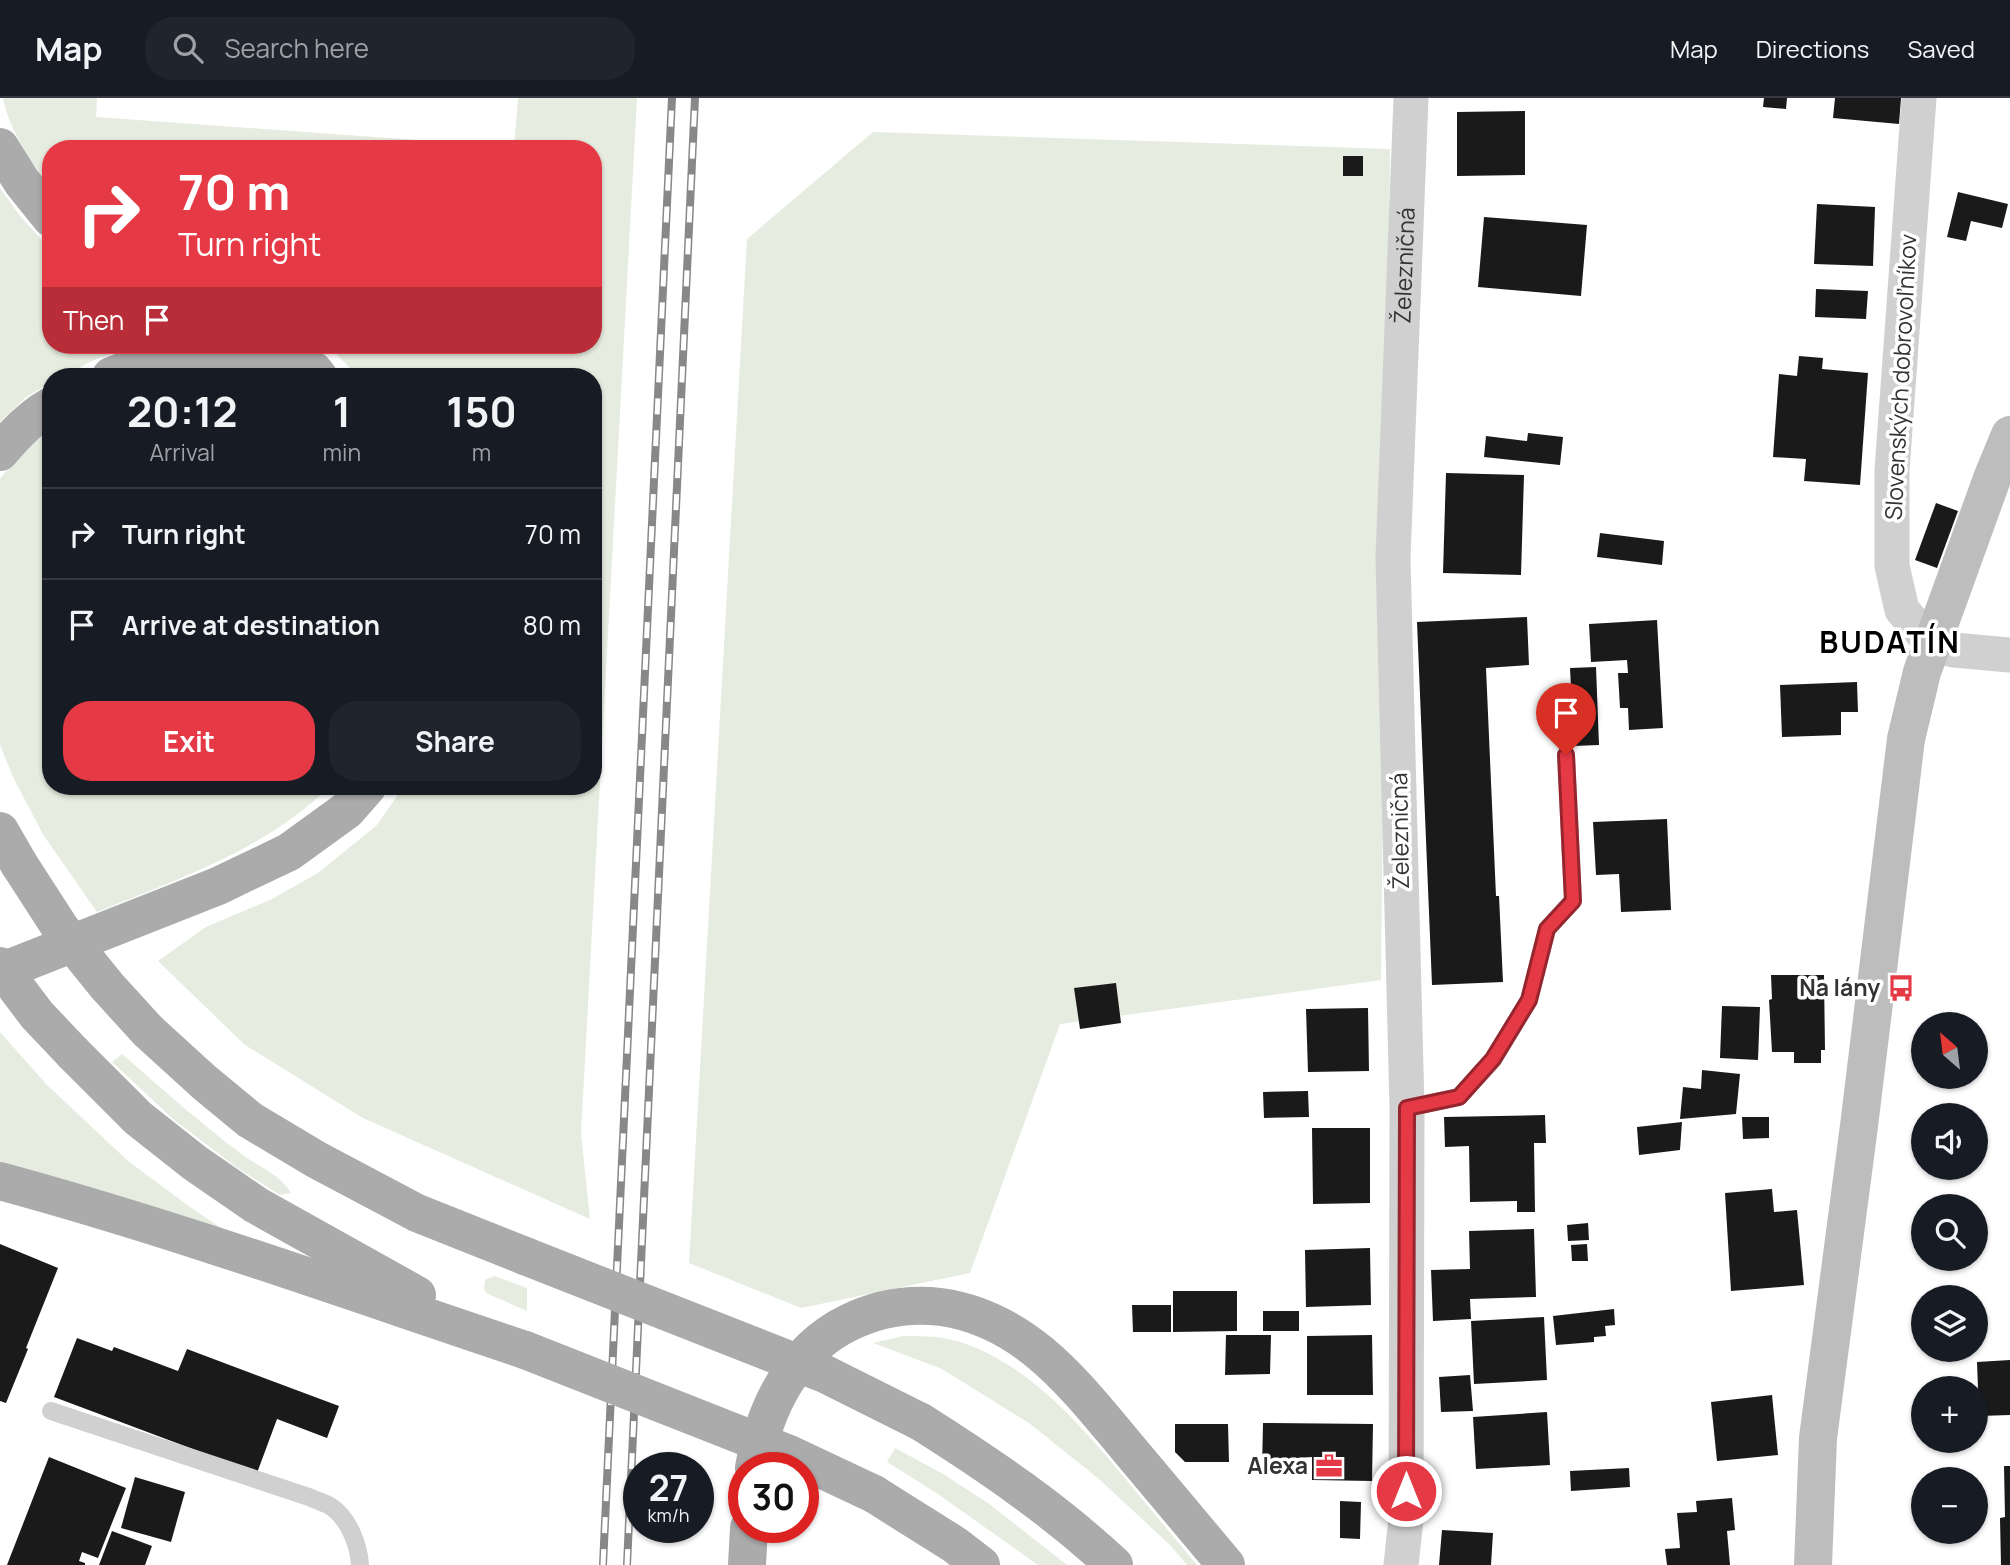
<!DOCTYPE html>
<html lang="en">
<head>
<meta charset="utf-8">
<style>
	:root { --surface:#171b24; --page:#20242c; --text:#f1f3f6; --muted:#9ea1a6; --line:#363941; --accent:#e63946 }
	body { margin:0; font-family:Manrope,sans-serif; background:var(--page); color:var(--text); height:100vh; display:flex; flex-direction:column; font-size:26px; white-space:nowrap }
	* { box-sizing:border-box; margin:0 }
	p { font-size:23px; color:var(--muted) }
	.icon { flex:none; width:38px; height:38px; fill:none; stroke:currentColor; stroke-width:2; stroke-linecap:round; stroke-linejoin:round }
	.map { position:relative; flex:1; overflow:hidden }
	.panel { position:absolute; left:42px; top:270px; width:560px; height:427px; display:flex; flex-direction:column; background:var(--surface); border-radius:28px; box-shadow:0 2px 5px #0004 }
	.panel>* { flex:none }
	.top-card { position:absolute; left:42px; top:42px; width:560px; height:214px; border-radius:28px; box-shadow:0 2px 5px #0004; background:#e63946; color:#fff; overflow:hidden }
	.needle { width:46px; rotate:332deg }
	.fabs { position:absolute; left:1911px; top:914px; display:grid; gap:14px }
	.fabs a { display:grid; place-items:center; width:77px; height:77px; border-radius:50%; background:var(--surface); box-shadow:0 2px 5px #0004; font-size:35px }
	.speed { position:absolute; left:623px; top:1354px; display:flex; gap:14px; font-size:35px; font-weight:700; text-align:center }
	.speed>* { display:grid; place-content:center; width:91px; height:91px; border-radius:50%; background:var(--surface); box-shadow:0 2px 5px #0004; line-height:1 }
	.speed small { font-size:18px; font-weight:400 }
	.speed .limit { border:10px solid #d22; background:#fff; color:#111 }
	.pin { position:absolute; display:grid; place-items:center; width:60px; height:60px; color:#fff; margin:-72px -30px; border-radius:50% 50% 50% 0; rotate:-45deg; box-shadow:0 0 7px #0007 }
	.pin .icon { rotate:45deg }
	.me { position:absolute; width:77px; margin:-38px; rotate:0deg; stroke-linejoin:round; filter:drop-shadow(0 0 5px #0008) }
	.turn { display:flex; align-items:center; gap:24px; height:147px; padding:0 21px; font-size:32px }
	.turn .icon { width:91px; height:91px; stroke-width:2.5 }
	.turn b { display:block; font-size:49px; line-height:60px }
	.then { display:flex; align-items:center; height:66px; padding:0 21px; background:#0003; gap:14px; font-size:26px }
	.eta { display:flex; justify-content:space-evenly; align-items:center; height:119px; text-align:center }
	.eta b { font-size:42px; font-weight:700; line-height:49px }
	.primary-button { display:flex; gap:14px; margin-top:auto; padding:14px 21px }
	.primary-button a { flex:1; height:80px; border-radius:28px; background:var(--accent); color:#fff; font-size:28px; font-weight:700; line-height:80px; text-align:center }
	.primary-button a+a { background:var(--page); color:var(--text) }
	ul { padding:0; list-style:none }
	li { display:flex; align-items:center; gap:21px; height:91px; padding:0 21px; border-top:2px solid var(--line) }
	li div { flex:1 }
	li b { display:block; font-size:26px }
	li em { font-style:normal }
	header { display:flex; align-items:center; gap:42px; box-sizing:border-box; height:98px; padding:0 35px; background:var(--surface); border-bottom:2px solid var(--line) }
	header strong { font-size:33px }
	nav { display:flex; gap:38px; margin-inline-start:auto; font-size:24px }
	.search { width:490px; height:63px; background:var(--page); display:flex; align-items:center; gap:18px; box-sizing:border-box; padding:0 24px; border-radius:28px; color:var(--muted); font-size:26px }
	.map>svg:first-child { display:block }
</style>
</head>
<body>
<header>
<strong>Map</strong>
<div class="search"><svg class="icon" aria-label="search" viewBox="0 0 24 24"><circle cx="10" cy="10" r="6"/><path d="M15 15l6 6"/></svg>Search here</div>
<nav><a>Map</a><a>Directions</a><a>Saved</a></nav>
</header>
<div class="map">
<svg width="2010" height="1467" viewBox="0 0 2010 1467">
	<rect width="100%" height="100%" fill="#fff"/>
	<g fill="#e6ecdf">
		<path d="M3 0H97L96 19 514 49 518 0H637L581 1036 590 1121 363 1020 245 947 158 863 206 829 272 801 318 775 377 727 404 688H593V278H358L336 256 318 247H593V51H51V91C32 64 9 33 3 0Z"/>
		<path d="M873 34 1390 51 1381 882 1060 926 970 1175 801 1210 689 1165 747 141Z"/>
		<path d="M0 90 20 118 51 152V247H168C146 249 123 252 102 259 85 265 69 278 51 278V284L25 300 0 324Z"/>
		<path d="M51 324V688H330C267 751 178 781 97 814L44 738 13 679 0 647V381L20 354Z"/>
		<path d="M0 934 47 987 128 1063 190 1109 239 1142 0 1068Z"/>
		<path d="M122 956C161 990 199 1024 240 1055 257 1068 280 1076 291 1095L280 1097 236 1069 173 1021 112 964Z"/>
		<path d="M495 1178 527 1190V1213L486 1195 484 1191 485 1182Z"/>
		<path d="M903 1238C925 1238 946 1238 966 1246 1034 1271 1083 1330 1128 1384 1151 1412 1174 1439 1197 1467H1187L1169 1446 1099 1381 1029 1325 942 1271 873 1245Z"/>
		<path d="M895 1350 943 1376 988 1405 1067 1467H1038L938 1396 887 1364Z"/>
	</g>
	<g fill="#1a1a1a">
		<path d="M1764 0H1787L1786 11 1763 9Z"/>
		<path d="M1835 0H1901L1899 26 1833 20Z"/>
		<path d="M1525 13V77L1457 78V14Z"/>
		<rect x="1343" y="58" width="20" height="20"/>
		<path d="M1958 94 2008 106 2002 130 1971 123 1966 143 1947 139Z"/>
		<path d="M1817 106 1875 109 1873 168 1814 166Z"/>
		<path d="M1484 119 1587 127 1581 198 1478 189Z"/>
		<path d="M1816 191 1868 193 1866 221 1815 219Z"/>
		<path d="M1799 258 1823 260 1822 271 1868 275 1860 387 1804 383 1806 361 1773 359 1779 276 1797 278Z"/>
		<path d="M1528 335 1563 339 1560 367 1484 359 1486 338 1527 343Z"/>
		<path d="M1446 375 1524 377 1521 477 1443 475Z"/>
		<path d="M1936 405 1958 413 1937 470 1915 462Z"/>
		<path d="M1600 435 1664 443 1662 467 1597 459Z"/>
		<path d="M1527 519 1529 567 1486 570 1496 798H1499L1503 884 1432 887 1417 524Z"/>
		<path d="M1657 522 1663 630 1629 632 1628 610H1620L1618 575H1628L1627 562 1591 564 1589 526Z"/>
		<path d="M1596 569 1599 647 1574 648 1570 570Z"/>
		<path d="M1857 584 1858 614H1841V637L1782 639 1780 587Z"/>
		<path d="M1667 721 1671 812 1621 814 1619 776 1596 777 1593 724Z"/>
		<path d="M1771 877H1824L1825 952H1821V965H1794V954H1772L1769 902 1772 901Z"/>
		<path d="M1116 885 1121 925 1080 931 1074 890Z"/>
		<path d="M1722 908 1760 909 1758 962 1720 960Z"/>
		<path d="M1368 910 1369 973 1308 974 1306 911Z"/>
		<path d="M1702 972 1740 976 1736 1016 1680 1021 1683 989 1701 991Z"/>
		<path d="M1308 993 1309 1019 1264 1020 1263 994Z"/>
		<path d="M1545 1017 1546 1045H1534L1535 1114H1517V1103L1470 1104 1469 1048 1445 1049 1444 1019Z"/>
		<path d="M1742 1019H1769V1040L1743 1041Z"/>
		<path d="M1682 1024 1680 1052 1639 1057 1637 1029Z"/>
		<path d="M1312 1030H1370V1105L1313 1106Z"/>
		<path d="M1772 1091 1774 1114 1797 1112 1804 1187 1731 1193 1725 1095Z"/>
		<path d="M1588 1125 1589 1142 1568 1143 1567 1127Z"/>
		<path d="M1534 1131 1536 1199 1470 1201 1471 1221 1433 1223 1431 1172 1470 1171 1469 1133Z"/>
		<path d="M0 1146 58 1170 26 1250 28 1251 6 1305 0 1303Z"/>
		<path d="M1587 1146 1588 1163H1572L1571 1147Z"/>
		<path d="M1370 1150 1371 1207 1306 1209 1305 1152Z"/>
		<path d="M1173 1193H1237V1233L1173 1234Z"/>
		<path d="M1132 1207H1171V1234H1133Z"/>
		<path d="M1614 1211 1615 1227 1605 1228 1606 1238 1594 1239V1244L1556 1247 1553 1218Z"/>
		<rect x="1263" y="1213" width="36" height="20"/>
		<path d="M1544 1219 1547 1282 1474 1286 1471 1223Z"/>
		<path d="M1226 1237H1271L1270 1276 1225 1277Z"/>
		<path d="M1372 1237 1373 1297H1307V1238Z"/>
		<path d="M77 1240 112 1253 114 1249 178 1273 187 1251 339 1308 327 1340 277 1321 257 1375 54 1299Z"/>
		<path d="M2010 1262V1317L1979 1318 1977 1264Z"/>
		<path d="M1470 1277 1473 1313 1441 1314 1439 1279Z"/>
		<path d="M1772 1297 1778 1357 1717 1363 1711 1304Z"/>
		<path d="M1547 1314 1550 1367 1476 1371 1473 1319Z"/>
		<path d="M1263 1325 1373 1326 1372 1383 1312 1382V1359L1297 1360V1371H1262Z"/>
		<path d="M1175 1326H1228L1229 1364H1185L1175 1354Z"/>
		<path d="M49 1359 126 1390 98 1460 82 1454 79 1463 85 1465V1467H7Z"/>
		<path d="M2004 1368H2010V1467H2001L2000 1420 2005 1419Z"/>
		<path d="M1629 1370 1630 1389 1571 1393 1570 1373Z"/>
		<path d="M135 1379 185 1394 171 1444 121 1430Z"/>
		<path d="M1732 1400 1735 1432 1727 1433 1730 1467H1667L1665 1451 1680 1450 1677 1415 1697 1414 1696 1403Z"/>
		<path d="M1340 1403 1361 1404 1360 1441 1340 1440Z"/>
		<path d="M1442 1432 1493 1435 1491 1467H1439Z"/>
		<path d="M112 1433 152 1448 145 1467H99Z"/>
	</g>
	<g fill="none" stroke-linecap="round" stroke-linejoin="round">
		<g stroke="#d0d0d0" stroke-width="18">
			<path d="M1407 1010 1459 999 1493 962 1529 902 1547 831 1573 802 1566 657"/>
			<path d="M51 1313 309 1399C315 1402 323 1404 330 1408 348 1419 359 1447 360 1467"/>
		</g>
		<g stroke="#d0d0d0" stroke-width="35">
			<path d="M1919 0 1892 372V468L1902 512 1932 546 1954 552 2010 557"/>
			<path id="s1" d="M1401 1467 1406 1421 1407 1010 1393 460 1411 0"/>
		</g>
		<path stroke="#bdbdbd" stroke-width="38" d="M1813 1467 1818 1340 1859 1028 1906 641 1922 574 1993 378 2010 337"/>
		<g stroke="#ababab" stroke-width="38">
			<path d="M0 49 22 84 51 120"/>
			<path d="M274 247 313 272 318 278"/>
			<path d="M111 278C161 257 220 262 271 278"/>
			<path d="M0 354C14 337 31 319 51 308"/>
			<path d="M0 733 19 766"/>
			<path d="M0 874 218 788 289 754 347 712 368 688"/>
			<path d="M148 933 204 984 250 1022 317 1062 417 1115 525 1158"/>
			<path d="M73 955 138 1020 195 1065 256 1107 417 1197"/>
			<path d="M0 1083C177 1131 351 1194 525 1252"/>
			<path d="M921 1324C989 1367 1055 1412 1114 1467"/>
			<path d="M754 1370C764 1311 793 1252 848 1225 878 1210 909 1205 941 1209 1026 1221 1075 1287 1127 1349 1160 1388 1193 1428 1226 1467"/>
			<path d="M874 1396 955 1447 981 1467"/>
			<path d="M747 1467 749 1430"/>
		</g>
		<defs>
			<g id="rail">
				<path d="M603 1467 672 0"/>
				<path d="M627 1467 695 0"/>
			</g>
		</defs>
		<use href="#rail" stroke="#888" stroke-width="8"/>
		<use href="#rail" stroke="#fff" stroke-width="5" stroke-dasharray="16" stroke-linecap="butt"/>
		<g stroke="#ababab" stroke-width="38">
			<path d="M19 766 61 831 107 888 148 933"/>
			<path d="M0 868 37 917 73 955"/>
			<path d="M525 1158 825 1276 921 1324"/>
			<path d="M525 1252 789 1356 874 1396"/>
		</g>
	</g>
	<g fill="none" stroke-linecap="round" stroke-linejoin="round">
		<defs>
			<path id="route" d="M1406 1393 1407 1010 1459 999 1493 961 1529 902 1547 831 1573 803 1566 657"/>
		</defs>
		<use href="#route" stroke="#96252e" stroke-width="18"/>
		<use href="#route" stroke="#e63946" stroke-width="12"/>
	</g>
	<defs>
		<symbol id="bus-bare" viewBox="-9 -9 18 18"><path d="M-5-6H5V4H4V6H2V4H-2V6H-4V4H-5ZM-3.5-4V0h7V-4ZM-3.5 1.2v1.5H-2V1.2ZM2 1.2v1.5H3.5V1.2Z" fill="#e63946" stroke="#fff" stroke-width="2.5" paint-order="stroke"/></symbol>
		<symbol id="office-bare" viewBox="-9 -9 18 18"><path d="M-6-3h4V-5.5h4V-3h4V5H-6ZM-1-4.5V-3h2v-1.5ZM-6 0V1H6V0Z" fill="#e63946" stroke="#fff" stroke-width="2.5" paint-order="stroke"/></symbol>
	</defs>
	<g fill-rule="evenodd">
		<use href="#bus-bare" x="1882" y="871" width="38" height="38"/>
		<use href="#office-bare" x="1310" y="1349" width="38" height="38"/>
	</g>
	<g text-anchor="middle" stroke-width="7" stroke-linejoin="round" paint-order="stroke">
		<g font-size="23" fill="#333" stroke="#fff">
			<text dy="8" stroke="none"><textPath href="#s1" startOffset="1300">Železničná</textPath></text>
			<text transform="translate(1901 279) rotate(-87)" y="8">Slovenských dobrovoľníkov</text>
			<text transform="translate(1400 733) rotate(-91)" y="8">Železničná</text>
		</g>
		<g font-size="23" font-weight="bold" fill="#333" stroke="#fff" text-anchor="end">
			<text x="1880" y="898">Na lány</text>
			<text x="1308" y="1376">Alexa</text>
		</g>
		<g font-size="30" font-weight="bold" letter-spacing="2" fill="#000" stroke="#fff">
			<text x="1890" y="555">BUDATÍN</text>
		</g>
	</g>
</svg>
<div class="fabs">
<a><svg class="needle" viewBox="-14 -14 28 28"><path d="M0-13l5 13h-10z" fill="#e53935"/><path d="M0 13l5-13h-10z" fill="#9ea1a6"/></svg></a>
<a><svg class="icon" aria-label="sound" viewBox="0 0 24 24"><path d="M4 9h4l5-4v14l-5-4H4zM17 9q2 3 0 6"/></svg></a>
<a><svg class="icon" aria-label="search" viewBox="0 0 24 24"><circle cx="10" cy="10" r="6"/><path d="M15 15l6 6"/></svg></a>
<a><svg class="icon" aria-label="layers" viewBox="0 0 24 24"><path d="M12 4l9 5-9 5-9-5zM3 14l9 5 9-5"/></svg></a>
<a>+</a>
<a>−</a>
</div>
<div class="speed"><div>27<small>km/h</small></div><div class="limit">30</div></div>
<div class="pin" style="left:1566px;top:657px;background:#d93025"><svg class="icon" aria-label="arrive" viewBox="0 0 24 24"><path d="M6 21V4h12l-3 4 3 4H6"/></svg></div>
<svg class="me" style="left:1406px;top:1393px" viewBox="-20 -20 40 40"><circle r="17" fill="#e63946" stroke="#fff" stroke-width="3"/><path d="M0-11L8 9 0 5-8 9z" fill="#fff"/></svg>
<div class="top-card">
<div class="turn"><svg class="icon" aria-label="right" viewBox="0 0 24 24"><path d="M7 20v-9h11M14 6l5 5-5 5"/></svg><div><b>70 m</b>Turn right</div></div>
<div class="then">Then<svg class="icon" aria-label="arrive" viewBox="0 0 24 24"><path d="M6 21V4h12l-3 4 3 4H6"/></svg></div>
</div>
<section class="panel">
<div class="eta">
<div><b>20:12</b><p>Arrival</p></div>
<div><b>1</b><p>min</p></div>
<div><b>150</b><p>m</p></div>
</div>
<ul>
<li><svg class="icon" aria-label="right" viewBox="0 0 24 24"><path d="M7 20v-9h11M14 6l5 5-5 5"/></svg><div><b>Turn right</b></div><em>70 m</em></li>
<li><svg class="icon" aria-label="arrive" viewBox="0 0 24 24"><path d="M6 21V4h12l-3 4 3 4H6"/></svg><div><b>Arrive at destination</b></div><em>80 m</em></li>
</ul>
<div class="primary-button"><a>Exit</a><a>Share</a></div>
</section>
</div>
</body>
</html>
